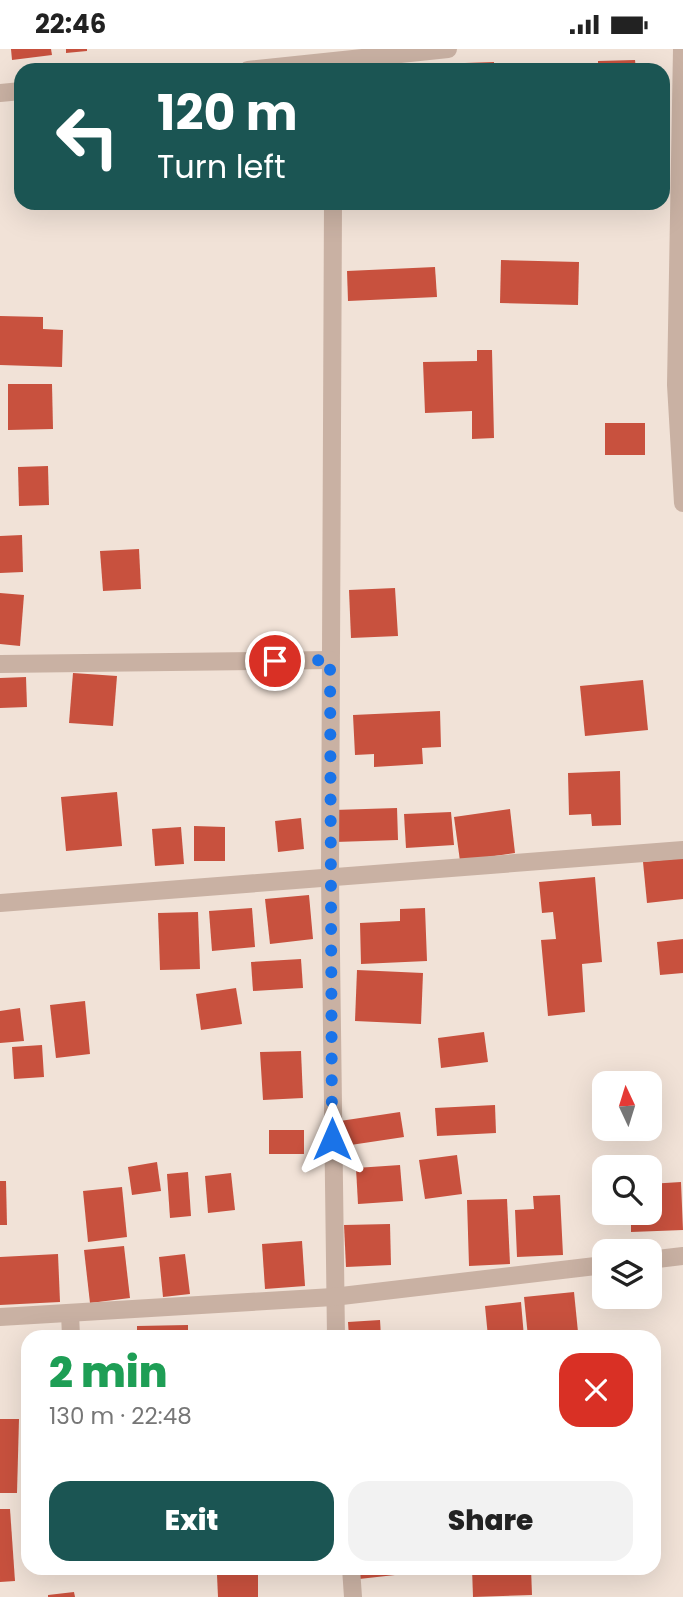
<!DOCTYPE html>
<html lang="en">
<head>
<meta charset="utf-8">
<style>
	:root { --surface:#fff; --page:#f2f2f2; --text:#222; --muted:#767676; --accent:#1b5553 }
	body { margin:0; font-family:Poppins,sans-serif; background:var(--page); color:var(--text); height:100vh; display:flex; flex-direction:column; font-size:26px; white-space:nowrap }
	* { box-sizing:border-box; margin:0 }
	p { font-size:23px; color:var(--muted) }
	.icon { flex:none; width:38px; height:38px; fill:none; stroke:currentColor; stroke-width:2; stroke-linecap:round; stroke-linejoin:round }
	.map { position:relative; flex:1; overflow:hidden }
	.panel { position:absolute; left:21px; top:1281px; width:640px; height:245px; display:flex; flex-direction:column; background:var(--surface); border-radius:21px; box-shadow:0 7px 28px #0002 }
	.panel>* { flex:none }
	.banner { position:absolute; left:14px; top:14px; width:656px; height:147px; border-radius:21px; box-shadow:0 7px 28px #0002; background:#1b5553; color:#fff; overflow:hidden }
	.needle { width:46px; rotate:356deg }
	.tools { position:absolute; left:592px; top:1022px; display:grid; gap:14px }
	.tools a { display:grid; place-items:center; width:70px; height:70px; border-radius:14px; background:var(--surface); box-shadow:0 7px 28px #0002; font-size:35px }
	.pin { position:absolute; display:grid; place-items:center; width:60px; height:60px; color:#fff; margin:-30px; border:4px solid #fff; border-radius:50%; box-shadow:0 2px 7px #0007 }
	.me { position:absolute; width:77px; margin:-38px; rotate:0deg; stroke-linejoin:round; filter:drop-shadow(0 0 5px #0008) }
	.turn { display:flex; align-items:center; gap:24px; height:147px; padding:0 28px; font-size:32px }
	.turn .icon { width:91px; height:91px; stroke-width:2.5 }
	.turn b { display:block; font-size:49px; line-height:60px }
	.round { display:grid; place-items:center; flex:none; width:74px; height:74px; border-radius:21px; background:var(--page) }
	.summary { display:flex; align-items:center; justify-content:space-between; height:119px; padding:0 28px }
	h1 { font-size:42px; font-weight:800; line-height:52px; color:#1e9e55 }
	.cta { display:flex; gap:14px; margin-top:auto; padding:14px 28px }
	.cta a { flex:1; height:80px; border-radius:21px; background:var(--accent); color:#fff; font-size:28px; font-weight:800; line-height:80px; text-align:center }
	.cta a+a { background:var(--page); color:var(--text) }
	.status { display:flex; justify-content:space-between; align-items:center; height:49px; padding:0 35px; background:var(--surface); direction:ltr }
	.status svg { height:19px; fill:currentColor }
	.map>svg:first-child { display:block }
</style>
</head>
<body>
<div class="status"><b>22:46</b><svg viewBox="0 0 49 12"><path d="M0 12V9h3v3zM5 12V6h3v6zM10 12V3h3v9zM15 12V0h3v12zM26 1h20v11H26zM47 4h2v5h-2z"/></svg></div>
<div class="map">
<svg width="683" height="1548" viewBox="0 0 683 1548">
	<rect width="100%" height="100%" fill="#f1e2d7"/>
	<g fill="#c8513e">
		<path d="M11 0H51L52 6 12 11Z"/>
		<path d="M66 0H87V2L66 4Z"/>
		<path d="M635 11 636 21H598V12Z"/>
		<path d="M494 13V21H465V14Z"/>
		<path d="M501 211 579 213 578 256 500 254Z"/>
		<path d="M435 218 437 248 348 252 347 222Z"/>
		<path d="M0 267 43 268V280L63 281 62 318 0 316Z"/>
		<path d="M477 301H492L494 389 472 390V362L425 364 423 313 477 312Z"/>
		<path d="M8 335H52L53 380 8 381Z"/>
		<rect x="605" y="374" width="40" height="32"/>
		<path d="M48 417 49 456 19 457 18 418Z"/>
		<path d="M22 486 23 523 0 524V487Z"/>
		<path d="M139 500 141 540 103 542 100 502Z"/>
		<path d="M395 539 398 587 351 589 349 541Z"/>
		<path d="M0 544 24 546 20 597 0 595Z"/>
		<path d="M73 624 117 627 113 677 69 674Z"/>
		<path d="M26 628 27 658 0 659V629Z"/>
		<path d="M643 631 648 681 585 687 580 637Z"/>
		<path d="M440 662 441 698 422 699 423 715 374 718V705L355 706 353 666Z"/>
		<path d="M620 722 621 776 592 777 591 765 569 766 568 724Z"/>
		<path d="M117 743 122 797 66 802 61 748Z"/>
		<path d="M397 759 398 791 335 793 334 761Z"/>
		<path d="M510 760 515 804 460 812 454 768Z"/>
		<path d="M451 763 454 796 406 799 404 765Z"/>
		<path d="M301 769 304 800 278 803 275 772Z"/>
		<path d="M194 777 225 778V812H194Z"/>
		<path d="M181 778 184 815 155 817 152 780Z"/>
		<path d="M683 809V850L647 854 643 813Z"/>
		<path d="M595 828 602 913 582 915 585 963 548 967 541 891 556 890 553 863 542 864 539 833Z"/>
		<path d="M309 846 313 890 270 895 265 850Z"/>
		<path d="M252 859 255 898 212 902 209 862Z"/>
		<path d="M425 859 427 912 361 915 360 874 400 872V860Z"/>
		<path d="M198 863 200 920 160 921 158 864Z"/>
		<path d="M683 890V924L660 926 657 893Z"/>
		<path d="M301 910 303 939 253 942 251 913Z"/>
		<path d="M357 921 423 924 421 975 355 972Z"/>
		<path d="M236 939 242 975 201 981 196 945Z"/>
		<path d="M85 952 90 1005 56 1009 50 956Z"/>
		<path d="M20 959 24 992 0 994V962Z"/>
		<path d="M484 983 488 1013 441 1019 438 989Z"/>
		<path d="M42 996 44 1028 14 1030 12 998Z"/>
		<path d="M301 1002 303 1049 263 1051 260 1003Z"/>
		<path d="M495 1056 496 1084 437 1087 435 1059Z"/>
		<path d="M400 1063 404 1088 344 1097 340 1072Z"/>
		<rect x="269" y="1081" width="35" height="24"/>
		<path d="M457 1106 462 1145 425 1150 419 1111Z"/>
		<path d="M157 1113 161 1142 132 1146 128 1118Z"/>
		<path d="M400 1116 403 1152 358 1155 356 1119Z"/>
		<path d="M188 1123 191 1167 170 1169 167 1125Z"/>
		<path d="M231 1124 235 1161 208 1164 205 1127Z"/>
		<path d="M0 1132H6L7 1176H0Z"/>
		<path d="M681 1133 683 1181 631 1183V1164H649V1135Z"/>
		<path d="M122 1138 127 1188 88 1193 83 1142Z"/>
		<path d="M560 1146 563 1206 517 1208 515 1161 534 1160 533 1147Z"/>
		<path d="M507 1150 510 1215 469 1217 467 1151Z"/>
		<path d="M390 1175 391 1216 346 1218 344 1176Z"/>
		<path d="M302 1192 305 1237 265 1240 262 1195Z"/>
		<path d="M124 1197 130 1249 90 1254 84 1201Z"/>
		<path d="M58 1205 60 1253 0 1256V1208Z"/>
		<path d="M185 1205 190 1245 163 1248 159 1208Z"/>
		<path d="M574 1243 578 1283 528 1288 524 1248Z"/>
		<path d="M521 1253 524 1288H488L485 1257Z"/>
		<path d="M380 1271 381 1288H349L348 1273Z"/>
		<path d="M188 1276V1288H137V1277Z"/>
		<path d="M317 1281 318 1288H280V1285Z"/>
		<path d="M0 1370H19L17 1444H0Z"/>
		<path d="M0 1460H10L15 1532 0 1533Z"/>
		<path d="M358 1519H422V1523L359 1530Z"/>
		<path d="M472 1519H531L532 1546 473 1548Z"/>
		<path d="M258 1525V1548H218L217 1526Z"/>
		<path d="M74 1543 75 1548H48V1546Z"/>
	</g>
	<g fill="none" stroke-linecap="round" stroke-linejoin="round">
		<g stroke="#c9b1a3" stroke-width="18">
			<path d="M682 0 676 336 683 454"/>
			<path d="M248 21 448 0"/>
			<path d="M0 44 21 42"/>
			<path d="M333 154 330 827 336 1288"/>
			<path d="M0 615 330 611"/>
			<path d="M0 854 683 801"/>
			<path d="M649 1211 683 1207"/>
			<path d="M70 1264 71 1288"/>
			<path d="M0 1268 333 1248 604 1216"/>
			<path d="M351 1519 353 1548"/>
		</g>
	</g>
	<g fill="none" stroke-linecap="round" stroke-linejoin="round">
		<path stroke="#1a73e8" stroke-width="12" stroke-dasharray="0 21.6" d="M275 612 330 611 332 1090"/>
	</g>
</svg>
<div class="tools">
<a><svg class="needle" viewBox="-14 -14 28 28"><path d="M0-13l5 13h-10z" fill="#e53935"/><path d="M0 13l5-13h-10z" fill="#767676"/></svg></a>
<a><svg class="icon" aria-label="search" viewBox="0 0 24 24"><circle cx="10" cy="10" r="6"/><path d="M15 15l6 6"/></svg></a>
<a><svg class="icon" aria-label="layers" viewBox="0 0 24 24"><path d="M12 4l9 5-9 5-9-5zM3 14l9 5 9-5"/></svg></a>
</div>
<div class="pin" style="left:275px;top:612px;background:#d93025"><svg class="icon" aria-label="arrive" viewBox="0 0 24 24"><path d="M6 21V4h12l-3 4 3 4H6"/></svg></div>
<svg class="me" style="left:332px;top:1090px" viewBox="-20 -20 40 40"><path d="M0-17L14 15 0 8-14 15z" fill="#1a73e8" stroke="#fff" stroke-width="4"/></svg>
<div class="banner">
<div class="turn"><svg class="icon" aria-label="left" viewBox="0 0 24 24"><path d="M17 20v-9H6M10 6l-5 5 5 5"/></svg><div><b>120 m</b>Turn left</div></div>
</div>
<section class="panel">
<div class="summary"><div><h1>2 min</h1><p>130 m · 22:48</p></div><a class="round" style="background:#d93025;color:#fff"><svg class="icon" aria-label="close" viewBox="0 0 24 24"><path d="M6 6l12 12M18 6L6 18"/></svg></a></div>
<div class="cta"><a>Exit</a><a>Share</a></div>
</section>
</div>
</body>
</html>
